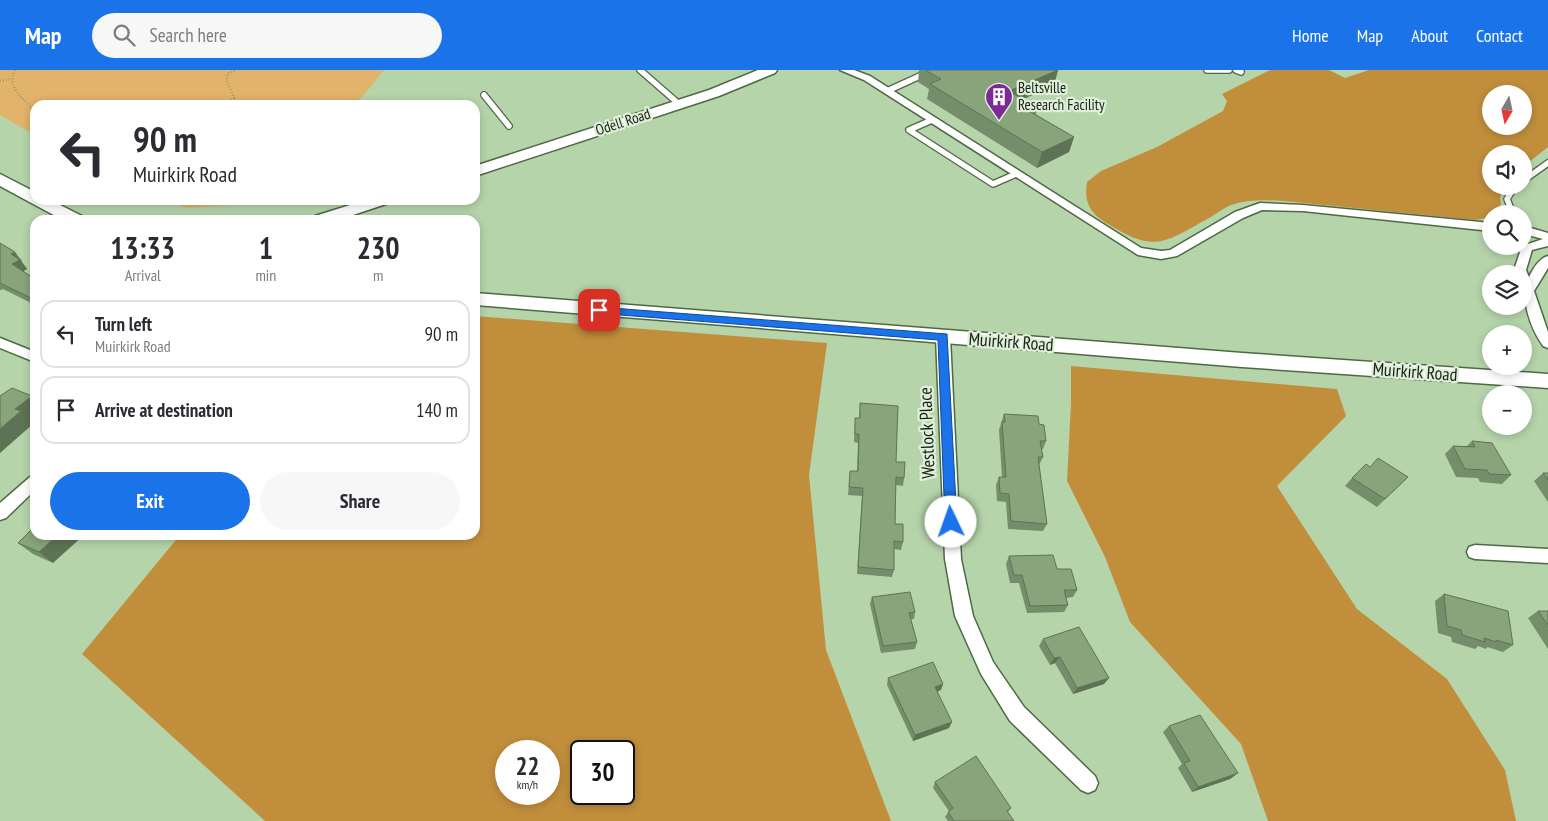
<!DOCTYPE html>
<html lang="en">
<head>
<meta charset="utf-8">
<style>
	:root { --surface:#fff; --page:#f7f7f7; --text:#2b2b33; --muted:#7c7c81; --line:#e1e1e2; --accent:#1a73e8 }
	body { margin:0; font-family:"PT Sans Narrow",sans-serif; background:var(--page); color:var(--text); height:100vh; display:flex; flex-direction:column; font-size:19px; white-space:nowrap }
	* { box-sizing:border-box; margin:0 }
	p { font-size:16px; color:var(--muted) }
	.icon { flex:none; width:28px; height:28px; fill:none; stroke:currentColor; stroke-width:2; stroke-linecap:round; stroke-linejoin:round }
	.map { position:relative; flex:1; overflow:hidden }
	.details { position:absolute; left:30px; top:145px; width:450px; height:325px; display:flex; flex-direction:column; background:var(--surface); border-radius:15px; box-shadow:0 2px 8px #0003 }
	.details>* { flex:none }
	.guide { position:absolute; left:30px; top:30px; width:450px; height:105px; border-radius:15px; box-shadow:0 2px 8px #0003; background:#fff; color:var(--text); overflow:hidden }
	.needle { width:32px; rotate:189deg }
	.buttons { position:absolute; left:1482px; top:15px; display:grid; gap:10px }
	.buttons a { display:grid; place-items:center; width:50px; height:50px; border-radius:50%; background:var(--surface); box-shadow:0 2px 8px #0003; font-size:25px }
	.speed { position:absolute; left:495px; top:670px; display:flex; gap:10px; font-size:25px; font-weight:700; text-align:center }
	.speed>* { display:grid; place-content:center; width:65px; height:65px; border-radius:50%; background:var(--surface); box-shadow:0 2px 8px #0003; line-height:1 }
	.speed small { font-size:12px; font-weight:400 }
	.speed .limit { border:2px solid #111; border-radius:8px; background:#fff; color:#111 }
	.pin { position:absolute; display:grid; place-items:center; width:42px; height:42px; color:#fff; margin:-21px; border-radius:10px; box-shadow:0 2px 8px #0006 }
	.me { position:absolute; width:55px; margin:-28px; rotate:357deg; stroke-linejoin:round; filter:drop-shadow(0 0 4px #0008) }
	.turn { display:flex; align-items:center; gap:18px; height:105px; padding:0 20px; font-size:22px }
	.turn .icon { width:65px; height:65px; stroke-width:2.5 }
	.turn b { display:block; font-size:35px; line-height:42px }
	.eta { display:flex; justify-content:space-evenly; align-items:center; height:85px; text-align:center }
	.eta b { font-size:30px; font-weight:600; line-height:35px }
	.cta { display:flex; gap:10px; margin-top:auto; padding:10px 20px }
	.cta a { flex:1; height:58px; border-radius:30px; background:var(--accent); color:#fff; font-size:20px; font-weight:600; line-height:58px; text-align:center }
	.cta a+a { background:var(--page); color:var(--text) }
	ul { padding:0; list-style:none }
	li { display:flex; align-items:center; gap:15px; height:68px; margin:0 10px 8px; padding:0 10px; border:2px solid var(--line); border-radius:15px }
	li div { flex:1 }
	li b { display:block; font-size:19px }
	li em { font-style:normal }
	header { display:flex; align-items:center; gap:30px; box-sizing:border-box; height:70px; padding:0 25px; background:var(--accent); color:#fff }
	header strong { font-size:24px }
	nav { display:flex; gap:28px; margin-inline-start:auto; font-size:18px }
	.search { width:350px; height:45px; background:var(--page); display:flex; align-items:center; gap:12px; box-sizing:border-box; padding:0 18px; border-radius:28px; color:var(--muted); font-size:19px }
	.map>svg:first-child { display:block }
</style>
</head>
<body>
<header>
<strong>Map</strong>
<div class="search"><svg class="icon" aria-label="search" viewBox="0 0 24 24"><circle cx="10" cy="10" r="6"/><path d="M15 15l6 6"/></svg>Search here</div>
<nav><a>Home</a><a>Map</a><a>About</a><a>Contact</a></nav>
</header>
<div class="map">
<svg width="1548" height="751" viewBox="0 0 1548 751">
	<rect width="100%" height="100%" fill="#b5d4aa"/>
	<g fill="#e1b36b">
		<path d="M0 0H384L358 32 360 35H35V65L0 45Z"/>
		<path d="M160 130H303L188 138Z"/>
	</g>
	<g fill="#c18f3c" fill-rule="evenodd">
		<path d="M1270 0H1329L1345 8 1369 0H1548V77L1524 96V84H1491V116H1506L1500 127 1501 134C1493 145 1490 148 1475 150L1284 131C1266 130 1248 129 1231 135 1224 138 1217 143 1211 147 1163 173 1156 184 1106 153 1089 142 1084 132 1087 112L1101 101 1157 77 1223 41 1227 31 1222 24ZM1491 24H1524V56H1491Z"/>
		<path d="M475 246 827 273 809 405 826 580 891 751H265L82 584 180 465H475ZM506 681H549V724H506ZM581 681H624V724H581Z"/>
		<path d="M1071 296 1337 319 1346 346 1277 416 1357 539 1447 609 1505 700 1516 751H1268L1241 674 1130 552 1105 487 1067 411 1071 334Z"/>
	</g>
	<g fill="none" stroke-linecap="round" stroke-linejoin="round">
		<defs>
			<g id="lane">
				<path d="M640 0 679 34"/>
				<path d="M1207 0H1229"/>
				<path d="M1236 0 1241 2"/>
				<path d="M887 21 933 0"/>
				<path d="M484 25 509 56"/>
				<path d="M932 50 909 60 993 114 1016 104"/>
				<path d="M1524 110 1548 93"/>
				<path d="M1513 144 1507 129 1515 116"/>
			</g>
			<g id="street">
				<path d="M840 0H854L870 6 1141 178 1161 181 1170 180 1235 142 1260 133 1303 135 1491 153V161L1303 141 1262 140 1243 148 1177 186 1161 189 1138 185 864 10Z"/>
				<path d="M1524 156 1548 163V176L1532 180 1526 200 1529 207C1533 199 1539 188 1548 186V198L1534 221 1548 262V278L1543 276C1527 252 1524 233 1524 204H1516L1514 200 1522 176 1543 169 1524 164Z"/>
				<path d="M943 262 948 264 950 267 961 489 973 546 993 592 1024 637 1095 706 1098 713 1095 720 1088 723 1081 720 1010 651 981 604 955 546 945 489 936 267 938 264Z"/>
				<path d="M0 268 35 282V292L0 278Z"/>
				<path d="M35 405V420L6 448 0 450V433L30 407Z"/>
				<path d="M1475 475 1548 479V493L1475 489 1469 487 1467 482 1469 477Z"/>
			</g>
			<g id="secondary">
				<path d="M758 0H777L775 3 719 26 475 106V96L709 20Z"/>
				<path d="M0 104 35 122V130H50L82 146 84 150H63L0 116Z"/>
				<path d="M366 130H391L389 133 338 150H313L315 146Z"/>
				<path d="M475 223 1242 283 1548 304V318L1242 297 475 235Z"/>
			</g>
		</defs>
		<use href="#lane" stroke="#4e6944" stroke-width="8"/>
		<use href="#street" stroke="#4e6944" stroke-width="3"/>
		<use href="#secondary" stroke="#4e6944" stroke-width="3"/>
		<g stroke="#6e8466" stroke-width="2.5" stroke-dasharray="0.5 2.5" stroke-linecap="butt">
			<path d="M15 0C5 18 25 29 35 42"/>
			<path d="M0 11 10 9"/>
			<path d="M224 35 234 28 227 11V4L236 0"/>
		</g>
		<use href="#lane" stroke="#fff" stroke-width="5.5"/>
		<use href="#street" fill="#fff" fill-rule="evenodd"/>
		<use href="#secondary" fill="#fff" fill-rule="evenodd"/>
	</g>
	<g fill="#748d6a">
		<path d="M919 0H1058L1054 15 1023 29 1035 44 1074 67 1069 82 1037 98 927 29 929 19 918 12Z"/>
		<path d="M0 173 22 190 21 191 27 199 23 201 35 209V240L30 234 31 233 3 219 1 220H0Z"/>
		<path d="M860 333 904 408 903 416 896 415 895 454 903 472 901 480 894 479V500L892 507 857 504 862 426 848 425 850 401H857L858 373 854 372 855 348H859Z"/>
		<path d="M1004 344 1039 354 1046 371 1043 379H1041L1043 387 1039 395 1047 454 1043 461 1008 459 1006 432 997 431 996 415 999 407H1002L999 360Z"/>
		<path d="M1472 371 1511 405 1502 414 1480 412 1478 408 1456 407 1445 384 1453 376H1467Z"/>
		<path d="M1370 397 1408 407 1377 437 1345 416 1352 408Z"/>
		<path d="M1543 403H1548V432L1534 411Z"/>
		<path d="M35 456 53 493 33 484 18 473Z"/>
		<path d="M1009 486 1057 499 1077 520 1073 527 1066 528 1068 535 1064 542 1027 543 1019 513H1010L1006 494Z"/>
		<path d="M1444 524 1513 575 1503 582 1487 577 1486 579 1478 576 1475 579 1452 572 1451 567 1438 563 1435 531Z"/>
		<path d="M872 527 915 542 914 549H911L917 572 915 579 881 583 870 534Z"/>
		<path d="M1538 541H1548V579L1528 548Z"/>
		<path d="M1043 569 1104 614 1073 624 1055 593 1050 595 1039 576Z"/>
		<path d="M888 608 941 620 937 622 949 658 913 671 887 615Z"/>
		<path d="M1169 656 1238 703 1230 709 1192 722 1178 698 1182 694 1163 662Z"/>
		<path d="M935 712 1011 738 1008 742 1014 751H948L945 747 949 741 933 718Z"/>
	</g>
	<g fill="#5e7356">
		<path d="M1058 0 1054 15 1006 37 1009 21Z"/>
		<path d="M1037 38 1033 53 1029 41Z"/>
		<path d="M1074 67 1069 82 1037 98 1042 82Z"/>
		<path d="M15 182 27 199 20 203 12 194 11 184Z"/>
		<path d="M32 326 35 328V346L30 350 33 354 0 383V359L15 339Z"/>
		<path d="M58 465H84L53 493 39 482Z"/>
		<path d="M1060 587 1055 593 1050 595 1054 588Z"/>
		<path d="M1109 608 1104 614 1073 624 1077 618Z"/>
		<path d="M943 614 941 620 932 623 935 617Z"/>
		<path d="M952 652 949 658 913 671 915 665Z"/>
		<path d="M1238 703 1230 709 1192 722 1198 717Z"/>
	</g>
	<g fill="#87a47b" stroke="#5e7356">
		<path d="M925 0H1058L1009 21 1037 38 1029 41 1074 67 1042 82 930 14 941 9Z"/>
		<path d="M0 173 15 182 11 184 20 190 12 194 35 209V230L0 213Z"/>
		<path d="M35 231V237L30 234Z"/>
		<path d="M12 318 32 326 15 339 21 341 0 359V326Z"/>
		<path d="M860 333 898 336 896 392H905L904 408 896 407 895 454H903V472L894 471V500L858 497 863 418 849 417 850 401H858L859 364H855V348H860Z"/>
		<path d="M1004 344 1038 346 1039 354 1044 355 1046 371H1040L1043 387H1038L1047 454 1011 451 1009 424 1000 423 999 407H1006L1002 352H1005Z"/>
		<path d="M1472 371 1492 373 1511 405 1489 404 1487 400 1465 399 1453 376 1475 377Z"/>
		<path d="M1378 388 1408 407 1385 429 1352 408 1366 394 1370 397Z"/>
		<path d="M1543 403H1548V410Z"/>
		<path d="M35 456V465H58L39 482 18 473Z"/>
		<path d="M1053 485 1057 499H1071L1077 520H1064L1068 535 1030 536 1022 505H1014L1009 486Z"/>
		<path d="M910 522 915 542 909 543 917 572 883 576 872 527Z"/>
		<path d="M1444 524 1508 541 1513 575 1496 570V572L1484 568 1485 572 1462 565 1461 560 1447 556Z"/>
		<path d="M1538 541H1548V555Z"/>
		<path d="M1079 557 1109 608 1077 618 1060 587 1054 588 1043 569Z"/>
		<path d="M933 592 943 614 935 617 952 652 915 665 888 608Z"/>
		<path d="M1200 645 1238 703 1198 717 1184 693 1190 691 1169 656Z"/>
		<path d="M976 686 1011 738 1007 741 1014 751H954L948 742 953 738 935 712Z"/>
	</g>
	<path fill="#1a73e8" stroke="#114b97" d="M599 237 947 264 957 452 955 455H947L945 452 938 270 595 243V238Z"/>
	<defs>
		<symbol id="building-pin" viewBox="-11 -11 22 30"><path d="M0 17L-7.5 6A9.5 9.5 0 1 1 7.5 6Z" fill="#7e2998" stroke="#e0efda"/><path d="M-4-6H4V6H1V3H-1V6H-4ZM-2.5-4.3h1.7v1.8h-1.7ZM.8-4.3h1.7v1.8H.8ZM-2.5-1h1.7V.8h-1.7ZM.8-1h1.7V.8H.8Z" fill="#fff"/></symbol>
	</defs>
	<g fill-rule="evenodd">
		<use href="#building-pin" x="983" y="11" width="32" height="43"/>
	</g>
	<g text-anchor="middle" stroke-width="4.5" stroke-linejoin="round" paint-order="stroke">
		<g font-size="15" fill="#172213" stroke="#e0efda" text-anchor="start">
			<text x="1018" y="23">Beltsville<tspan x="1018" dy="17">Research Facility</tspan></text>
		</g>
		<g font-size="15" fill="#172213" stroke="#e0efda">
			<text transform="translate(623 52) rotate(-18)" y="5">Odell Road</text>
		</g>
		<g font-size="18" fill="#172213" stroke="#e0efda">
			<text transform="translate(1011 272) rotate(4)" y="6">Muirkirk Road</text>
			<text transform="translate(1415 302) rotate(4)" y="6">Muirkirk Road</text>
			<text transform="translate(927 363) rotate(-92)" y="6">Westlock Place</text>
		</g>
	</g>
</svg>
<div class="buttons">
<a><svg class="needle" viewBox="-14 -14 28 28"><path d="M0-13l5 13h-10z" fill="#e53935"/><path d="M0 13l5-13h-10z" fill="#7c7c81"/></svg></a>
<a><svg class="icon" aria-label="sound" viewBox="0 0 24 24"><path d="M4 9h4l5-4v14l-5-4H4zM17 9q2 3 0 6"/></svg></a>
<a><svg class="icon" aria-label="search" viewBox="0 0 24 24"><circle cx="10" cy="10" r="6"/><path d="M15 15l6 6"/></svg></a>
<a><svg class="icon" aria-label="layers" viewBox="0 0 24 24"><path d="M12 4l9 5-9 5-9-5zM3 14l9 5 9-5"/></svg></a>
<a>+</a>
<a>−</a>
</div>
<div class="speed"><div>22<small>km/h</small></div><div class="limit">30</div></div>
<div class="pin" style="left:599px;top:240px;background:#d93025"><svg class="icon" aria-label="arrive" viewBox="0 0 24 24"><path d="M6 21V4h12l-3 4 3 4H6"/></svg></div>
<svg class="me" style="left:951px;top:452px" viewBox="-20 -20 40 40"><circle r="19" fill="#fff"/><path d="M0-13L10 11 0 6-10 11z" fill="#1a73e8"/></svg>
<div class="guide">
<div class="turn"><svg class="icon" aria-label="left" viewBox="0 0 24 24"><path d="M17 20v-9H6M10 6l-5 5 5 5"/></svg><div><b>90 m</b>Muirkirk Road</div></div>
</div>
<section class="details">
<div class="eta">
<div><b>13:33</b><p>Arrival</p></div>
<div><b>1</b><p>min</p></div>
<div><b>230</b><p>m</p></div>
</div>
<ul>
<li><svg class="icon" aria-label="left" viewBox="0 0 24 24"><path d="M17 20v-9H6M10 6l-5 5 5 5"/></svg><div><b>Turn left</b><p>Muirkirk Road</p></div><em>90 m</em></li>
<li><svg class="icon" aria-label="arrive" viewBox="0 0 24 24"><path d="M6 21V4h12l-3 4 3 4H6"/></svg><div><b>Arrive at destination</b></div><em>140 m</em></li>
</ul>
<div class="cta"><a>Exit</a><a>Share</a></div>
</section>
</div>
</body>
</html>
